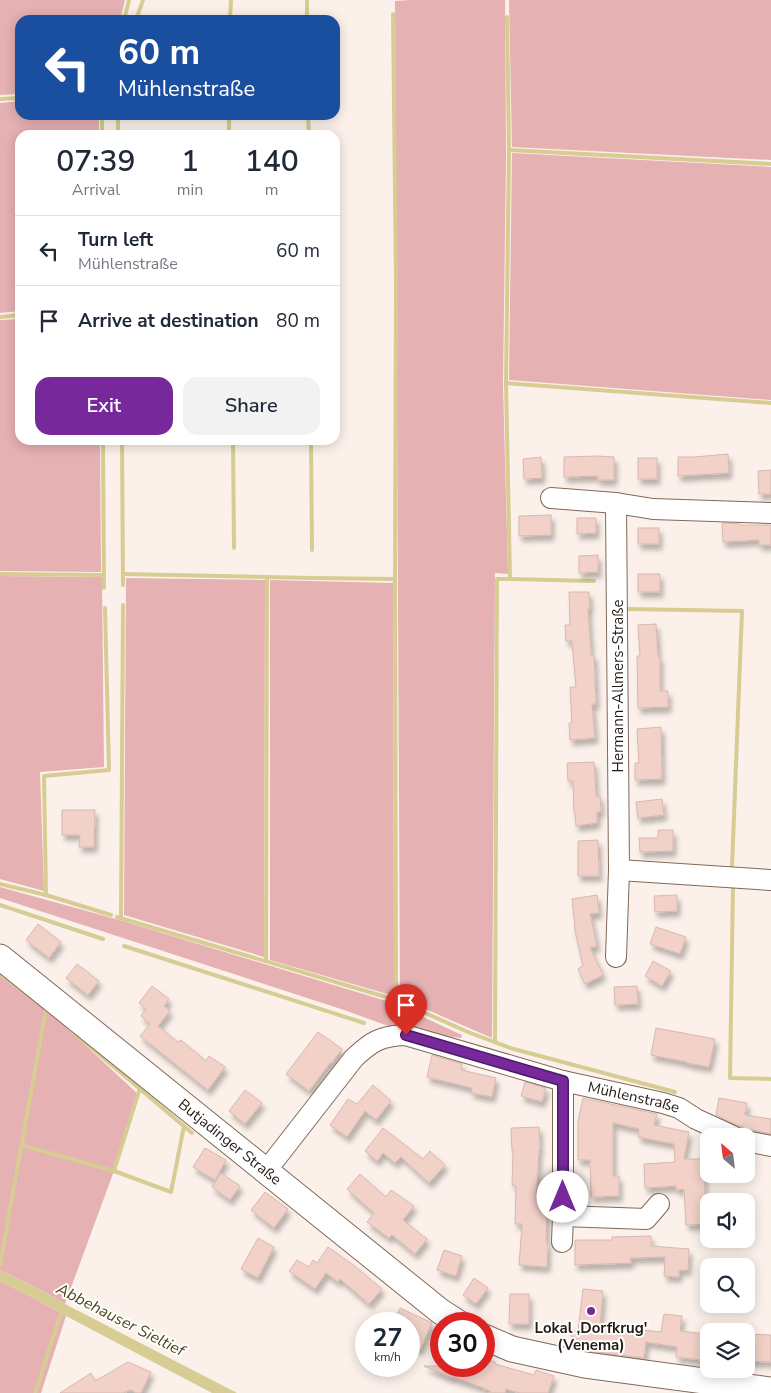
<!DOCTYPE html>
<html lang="en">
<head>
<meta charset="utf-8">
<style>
	:root { --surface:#fff; --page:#f2f2f3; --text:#1f2937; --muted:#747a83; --line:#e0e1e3; --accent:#77299b }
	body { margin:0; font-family:"Nunito Sans",sans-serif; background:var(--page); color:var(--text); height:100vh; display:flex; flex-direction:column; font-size:19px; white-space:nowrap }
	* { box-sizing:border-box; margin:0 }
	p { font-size:16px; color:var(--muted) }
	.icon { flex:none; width:28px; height:28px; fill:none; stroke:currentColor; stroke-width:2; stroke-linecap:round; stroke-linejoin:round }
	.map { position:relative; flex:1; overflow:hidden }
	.panel { position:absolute; left:15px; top:130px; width:325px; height:315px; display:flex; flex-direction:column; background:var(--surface); border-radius:15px; box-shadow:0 2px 12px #0003 }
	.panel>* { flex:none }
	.top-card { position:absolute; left:15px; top:15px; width:325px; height:105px; border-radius:15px; box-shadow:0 2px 12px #0003; background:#1a4fa0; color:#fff; overflow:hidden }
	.needle { width:32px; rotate:332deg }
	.tools { position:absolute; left:700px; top:1128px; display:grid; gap:10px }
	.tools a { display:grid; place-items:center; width:55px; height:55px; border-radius:10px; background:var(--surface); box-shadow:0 2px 12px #0003; font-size:25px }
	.speed { position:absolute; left:355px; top:1312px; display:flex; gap:10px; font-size:25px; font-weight:700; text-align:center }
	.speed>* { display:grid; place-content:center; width:65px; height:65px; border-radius:50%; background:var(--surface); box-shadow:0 2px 12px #0003; line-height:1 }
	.speed small { font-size:12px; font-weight:400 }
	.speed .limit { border:8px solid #d22; background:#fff; color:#111 }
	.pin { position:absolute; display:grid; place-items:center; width:42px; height:42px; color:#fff; margin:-51px -21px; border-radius:50% 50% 50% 0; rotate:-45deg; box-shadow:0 0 5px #0007 }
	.pin .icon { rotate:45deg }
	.me { position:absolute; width:55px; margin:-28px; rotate:0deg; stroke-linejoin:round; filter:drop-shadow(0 0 4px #0008) }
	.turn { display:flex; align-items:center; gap:18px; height:105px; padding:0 20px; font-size:22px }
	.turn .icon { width:65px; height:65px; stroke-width:2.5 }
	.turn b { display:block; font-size:35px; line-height:42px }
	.eta { display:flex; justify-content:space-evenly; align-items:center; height:85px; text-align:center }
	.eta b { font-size:30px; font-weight:600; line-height:35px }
	.action { display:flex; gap:10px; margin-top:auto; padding:10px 20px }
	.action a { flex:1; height:58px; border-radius:15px; background:var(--accent); color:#fff; font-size:20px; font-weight:600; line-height:58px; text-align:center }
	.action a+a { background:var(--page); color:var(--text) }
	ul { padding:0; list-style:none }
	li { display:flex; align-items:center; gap:15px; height:70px; padding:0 20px; border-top:1px solid var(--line) }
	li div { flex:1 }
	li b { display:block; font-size:19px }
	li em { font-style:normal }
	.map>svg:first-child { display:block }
</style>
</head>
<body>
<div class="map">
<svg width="771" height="1393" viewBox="0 0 771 1393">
	<defs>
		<filter id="shadow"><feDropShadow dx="3" dy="5.5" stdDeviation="2.5" flood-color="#0004"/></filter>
	</defs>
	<rect width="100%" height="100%" fill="#fcf1ea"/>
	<g fill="#e5b1b3">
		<path d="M0 0H125L120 20H20V94L0 95Z"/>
		<path d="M410 0H505L506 154 503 384 508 574 495 573 492 1038 400 998 395 1Z"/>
		<path d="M509 0H771V160L512 147Z"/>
		<path d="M20 101V115H99V135H20V311L0 313V103Z"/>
		<path d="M512 153 771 167V400L509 380Z"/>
		<path d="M20 319V440H100L101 572 0 571V320Z"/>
		<path d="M0 576 102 577 104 767 40 772 44 891 0 879Z"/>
		<path d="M126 578 265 580 264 957 124 915Z"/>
		<path d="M270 580 393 583 394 996 270 960Z"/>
		<path d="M0 887 123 921 393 1003 462 1035 461 1038 402 1031 344 1010 0 898Z"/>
		<path d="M0 966 139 1095 114 1171 65 1304 41 1290 0 1270Z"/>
		<path d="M0 1281 36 1299 66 1316 41 1393H0Z"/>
	</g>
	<path fill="#d7cc93" d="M0 1270 41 1290 65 1304 237 1393H212L66 1316 36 1299 0 1281Z"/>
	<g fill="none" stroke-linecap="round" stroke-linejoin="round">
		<g stroke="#d7cc93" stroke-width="4">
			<path d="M307 0V20"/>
			<path d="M393 14 396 283 395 579 396 1000"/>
			<path d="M124 20 129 0"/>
			<path d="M136 20 143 0"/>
			<path d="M230 20 231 0"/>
			<path d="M0 99 20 98"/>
			<path d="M102 115V135"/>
			<path d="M118 115V135"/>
			<path d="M229 115V135"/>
			<path d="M308 115 309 135"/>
			<path d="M509 150 771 164"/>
			<path d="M0 317 20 315"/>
			<path d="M506 383 771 403"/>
			<path d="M103 440 104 588"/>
			<path d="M122 440 123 585"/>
			<path d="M233 440 234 548"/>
			<path d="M311 440 312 550"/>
			<path d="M0 574 104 575"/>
			<path d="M123 574 313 578 395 579"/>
			<path d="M510 579 594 581"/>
			<path d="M627 609 742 611 732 867"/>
			<path d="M0 884 46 895 111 915"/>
			<path d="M733 885 730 1078 771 1079"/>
			<path d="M46 895 44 776 109 770 105 608"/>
			<path d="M0 905 103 939"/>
			<path d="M117 917 396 1000 468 1032 510 1048 675 1092"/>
			<path d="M121 918 123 605"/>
			<path d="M124 946 364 1023"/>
			<path d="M266 961 267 577"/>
			<path d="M0 974 25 993"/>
			<path d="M75 1034 192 1133"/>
			<path d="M495 1042 497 579H510L506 383 509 150 507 17"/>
			<path d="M21 1145 114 1171 171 1192 184 1126"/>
			<path d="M114 1171 140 1088"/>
			<path d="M0 1265 46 1009"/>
			<path d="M35 1393 62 1310"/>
		</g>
	</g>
	<g fill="#f1d1c8" stroke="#d8b8af" filter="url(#shadow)">
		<path d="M728 454 729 473 678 476V457H694Z"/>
		<path d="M598 456 614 457V480H598V476L564 477V457Z"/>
		<path d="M541 457 542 478 524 479 523 459Z"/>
		<rect x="638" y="458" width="19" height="21"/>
		<path d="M771 470V494H759L758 471Z"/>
		<path d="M551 515V535L519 536V516Z"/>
		<path d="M577 518H596V533L577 534Z"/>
		<path d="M722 523 740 524V525H771V545H759V540L723 542Z"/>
		<rect x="638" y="528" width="21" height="16"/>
		<path d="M598 555V572L579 573V556Z"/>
		<rect x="638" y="574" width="22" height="18"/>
		<path d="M569 592H589L590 609H588L591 655H594L596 704H592L595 738 570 740 569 723H572L570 687H576L572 641H566L565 625H570Z"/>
		<path d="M656 624 658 657H660V691H668V707L638 708 637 656H640L638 625Z"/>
		<path d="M661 727 662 779 635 780V763H639L637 729Z"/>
		<path d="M594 762 596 796H600L601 812H597V823L576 826 575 813H574L573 781H568L567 763Z"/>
		<path d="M662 799 664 815 638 818 636 802Z"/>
		<path d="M62 810H95L94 847H79L80 835H62Z"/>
		<path d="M658 830H673V851L640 852 639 838H658Z"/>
		<path d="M598 840 599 876H578V841Z"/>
		<path d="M597 895 599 913 590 914 597 946 590 948 603 975 585 984 578 969 583 966 574 926H575L572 899Z"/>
		<path d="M677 895V911L655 912 654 896Z"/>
		<path d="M38 924 61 942 49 958 26 940Z"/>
		<path d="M656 927 686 937 680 954 650 944Z"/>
		<path d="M653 961 671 971 662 986 645 976Z"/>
		<path d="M77 964 99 981 88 995 66 978Z"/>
		<path d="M152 986 169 999 164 1006 170 1011 158 1026 178 1042 181 1040 206 1061 209 1056 225 1067 208 1090 140 1036 150 1024 141 1016 146 1009 139 1003Z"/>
		<path d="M637 986 638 1004 615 1005 614 987Z"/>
		<path d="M656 1028 715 1039 709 1067 687 1063V1062L651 1055Z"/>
		<path d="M318 1032 342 1049 331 1064 330 1063 309 1091 286 1074Z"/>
		<path d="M432 1055 462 1064 461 1070 496 1078 492 1097 471 1093 472 1088 427 1077Z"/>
		<path d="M525 1082 546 1088 542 1102 521 1096Z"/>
		<path d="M373 1085 391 1101 376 1120 365 1111 347 1137 330 1125 348 1099 357 1104Z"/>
		<path d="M245 1090 262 1103 245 1124 229 1111Z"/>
		<path d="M583 1098 657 1114 654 1125 689 1132 684 1159H704L705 1203H709V1224L686 1225 684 1189 676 1190V1186L645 1188 644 1164 675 1162 674 1144 638 1137 639 1129 613 1123V1176H619V1196L591 1197 590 1160H578V1121Z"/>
		<path d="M719 1098 747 1103 745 1115 771 1119V1134L748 1129 743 1130V1126H738L716 1115Z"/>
		<path d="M539 1127 540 1150H539L536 1201 547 1202 546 1243H548L547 1267 519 1265 522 1224H515L516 1186 512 1185 513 1151H512L511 1128Z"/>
		<path d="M383 1128 423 1159 430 1151 445 1165 429 1183 401 1157 395 1163 383 1153 377 1161 365 1151Z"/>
		<path d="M205 1148 226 1160 215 1180 193 1167Z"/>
		<path d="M221 1173 240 1186 230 1200 212 1187Z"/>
		<path d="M360 1174 386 1197 391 1190 414 1206 403 1220 427 1239 415 1254 392 1235 389 1238 367 1222 374 1213 347 1189Z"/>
		<path d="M265 1192 288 1209 274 1228 251 1210Z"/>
		<path d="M651 1236V1246L689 1249 688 1270H679V1277L664 1276 665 1257 630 1258 631 1263 575 1265V1240H612V1237Z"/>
		<path d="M258 1238 274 1247 258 1278 241 1269Z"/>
		<path d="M328 1247 356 1267 382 1289 369 1304 340 1279 338 1282 326 1273 315 1289 289 1271 297 1260 309 1267 313 1260 317 1263Z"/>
		<path d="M444 1250 462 1256 456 1276 437 1270Z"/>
		<path d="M474 1278 488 1288 476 1304 463 1295Z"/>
		<path d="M583 1289 603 1291 600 1325 661 1332 664 1314 682 1316 680 1331 706 1334 702 1360 676 1357 677 1347 646 1342 644 1358 588 1351 570 1347 572 1330 578 1331Z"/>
		<path d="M510 1294H529V1324H509Z"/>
		<path d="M400 1308 432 1323 420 1350 409 1345V1324H392Z"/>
		<path d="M746 1334 771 1335V1362L746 1361Z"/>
		<path d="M484 1358 495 1362V1364L534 1375 536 1370 554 1376 548 1393H520L506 1389 505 1393H489L490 1391 486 1389 484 1391V1388L453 1377 452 1378 424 1366H484Z"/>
		<path d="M128 1362 151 1372 141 1393H136L131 1390 123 1393H60L91 1373 95 1381Z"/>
	</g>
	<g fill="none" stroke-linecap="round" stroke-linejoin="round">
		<defs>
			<g id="minor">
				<path d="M551 498 616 503 653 509 771 513"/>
				<path d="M619 870 771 880"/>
				<path d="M616 957 619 870 616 503"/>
				<path d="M746 1141 771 1146"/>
				<path id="s1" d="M266 1171 354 1058C372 1041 381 1036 405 1035L563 1081 663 1103 679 1108 696 1119 733 1136"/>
				<path d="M563 1216 646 1219 659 1204"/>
				<path d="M562 1242 563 1216V1081"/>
			</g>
			<g id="major">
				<path id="s2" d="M0 957 440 1311 460 1324"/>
				<path d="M484 1337 512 1349 585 1365 771 1390"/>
			</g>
		</defs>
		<use href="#minor" stroke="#816959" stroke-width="22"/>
		<use href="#major" stroke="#816959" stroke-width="27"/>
		<use href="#minor" stroke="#fff" stroke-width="20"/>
		<use href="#major" stroke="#fff" stroke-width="25"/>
	</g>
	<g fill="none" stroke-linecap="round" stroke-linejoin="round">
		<defs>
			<path id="route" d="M406 1035 563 1081V1197"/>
		</defs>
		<use href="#route" stroke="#4d1b65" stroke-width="12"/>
		<use href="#route" stroke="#77299b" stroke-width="9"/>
	</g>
	<circle fill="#77299b" stroke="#fff" stroke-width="2" cx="591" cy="1311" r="5"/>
	<g text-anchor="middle" stroke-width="4" stroke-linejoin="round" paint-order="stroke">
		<g font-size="15" fill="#251b15" stroke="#fff">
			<text transform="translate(618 686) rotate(-90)" y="5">Hermann-Allmers-Straße</text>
			<text dy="5" stroke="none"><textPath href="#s1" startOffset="438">Mühlenstraße</textPath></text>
			<text dy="5" stroke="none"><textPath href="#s2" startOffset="295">Butjadinger Straße</textPath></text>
		</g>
		<g font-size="15" font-weight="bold" fill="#251b15" stroke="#fff">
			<text x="591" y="1333">Lokal ,Dorfkrug'<tspan x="591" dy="17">(Venema)</tspan></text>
		</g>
		<g font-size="16" font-style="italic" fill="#4f471b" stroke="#fff">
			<text transform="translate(121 1319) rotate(27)" y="6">Abbehauser Sieltief</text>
		</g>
	</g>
</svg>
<div class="tools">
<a><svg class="needle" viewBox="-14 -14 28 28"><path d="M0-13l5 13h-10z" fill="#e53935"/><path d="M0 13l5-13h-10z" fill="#747a83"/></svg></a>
<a><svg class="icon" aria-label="sound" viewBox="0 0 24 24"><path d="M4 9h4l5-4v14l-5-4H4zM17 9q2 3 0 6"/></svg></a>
<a><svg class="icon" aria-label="search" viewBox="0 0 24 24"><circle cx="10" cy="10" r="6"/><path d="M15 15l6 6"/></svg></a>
<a><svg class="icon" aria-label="layers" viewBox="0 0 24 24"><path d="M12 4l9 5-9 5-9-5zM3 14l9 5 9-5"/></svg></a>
</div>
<div class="speed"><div>27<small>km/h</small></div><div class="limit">30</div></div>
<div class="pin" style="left:406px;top:1035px;background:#d93025"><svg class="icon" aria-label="arrive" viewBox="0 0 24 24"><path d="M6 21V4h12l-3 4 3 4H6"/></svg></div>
<svg class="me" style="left:563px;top:1197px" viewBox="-20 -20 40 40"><circle r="19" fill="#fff"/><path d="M0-13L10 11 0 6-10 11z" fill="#77299b"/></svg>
<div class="top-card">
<div class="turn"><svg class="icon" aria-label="left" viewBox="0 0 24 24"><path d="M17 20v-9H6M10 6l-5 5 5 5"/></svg><div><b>60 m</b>Mühlenstraße</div></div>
</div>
<section class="panel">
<div class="eta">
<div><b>07:39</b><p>Arrival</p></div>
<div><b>1</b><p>min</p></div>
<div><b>140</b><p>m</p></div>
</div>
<ul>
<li><svg class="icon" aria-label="left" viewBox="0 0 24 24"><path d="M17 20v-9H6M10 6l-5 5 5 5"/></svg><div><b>Turn left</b><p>Mühlenstraße</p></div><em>60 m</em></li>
<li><svg class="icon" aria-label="arrive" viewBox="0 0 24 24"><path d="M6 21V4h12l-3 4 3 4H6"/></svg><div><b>Arrive at destination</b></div><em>80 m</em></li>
</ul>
<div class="action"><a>Exit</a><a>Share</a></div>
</section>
</div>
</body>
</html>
